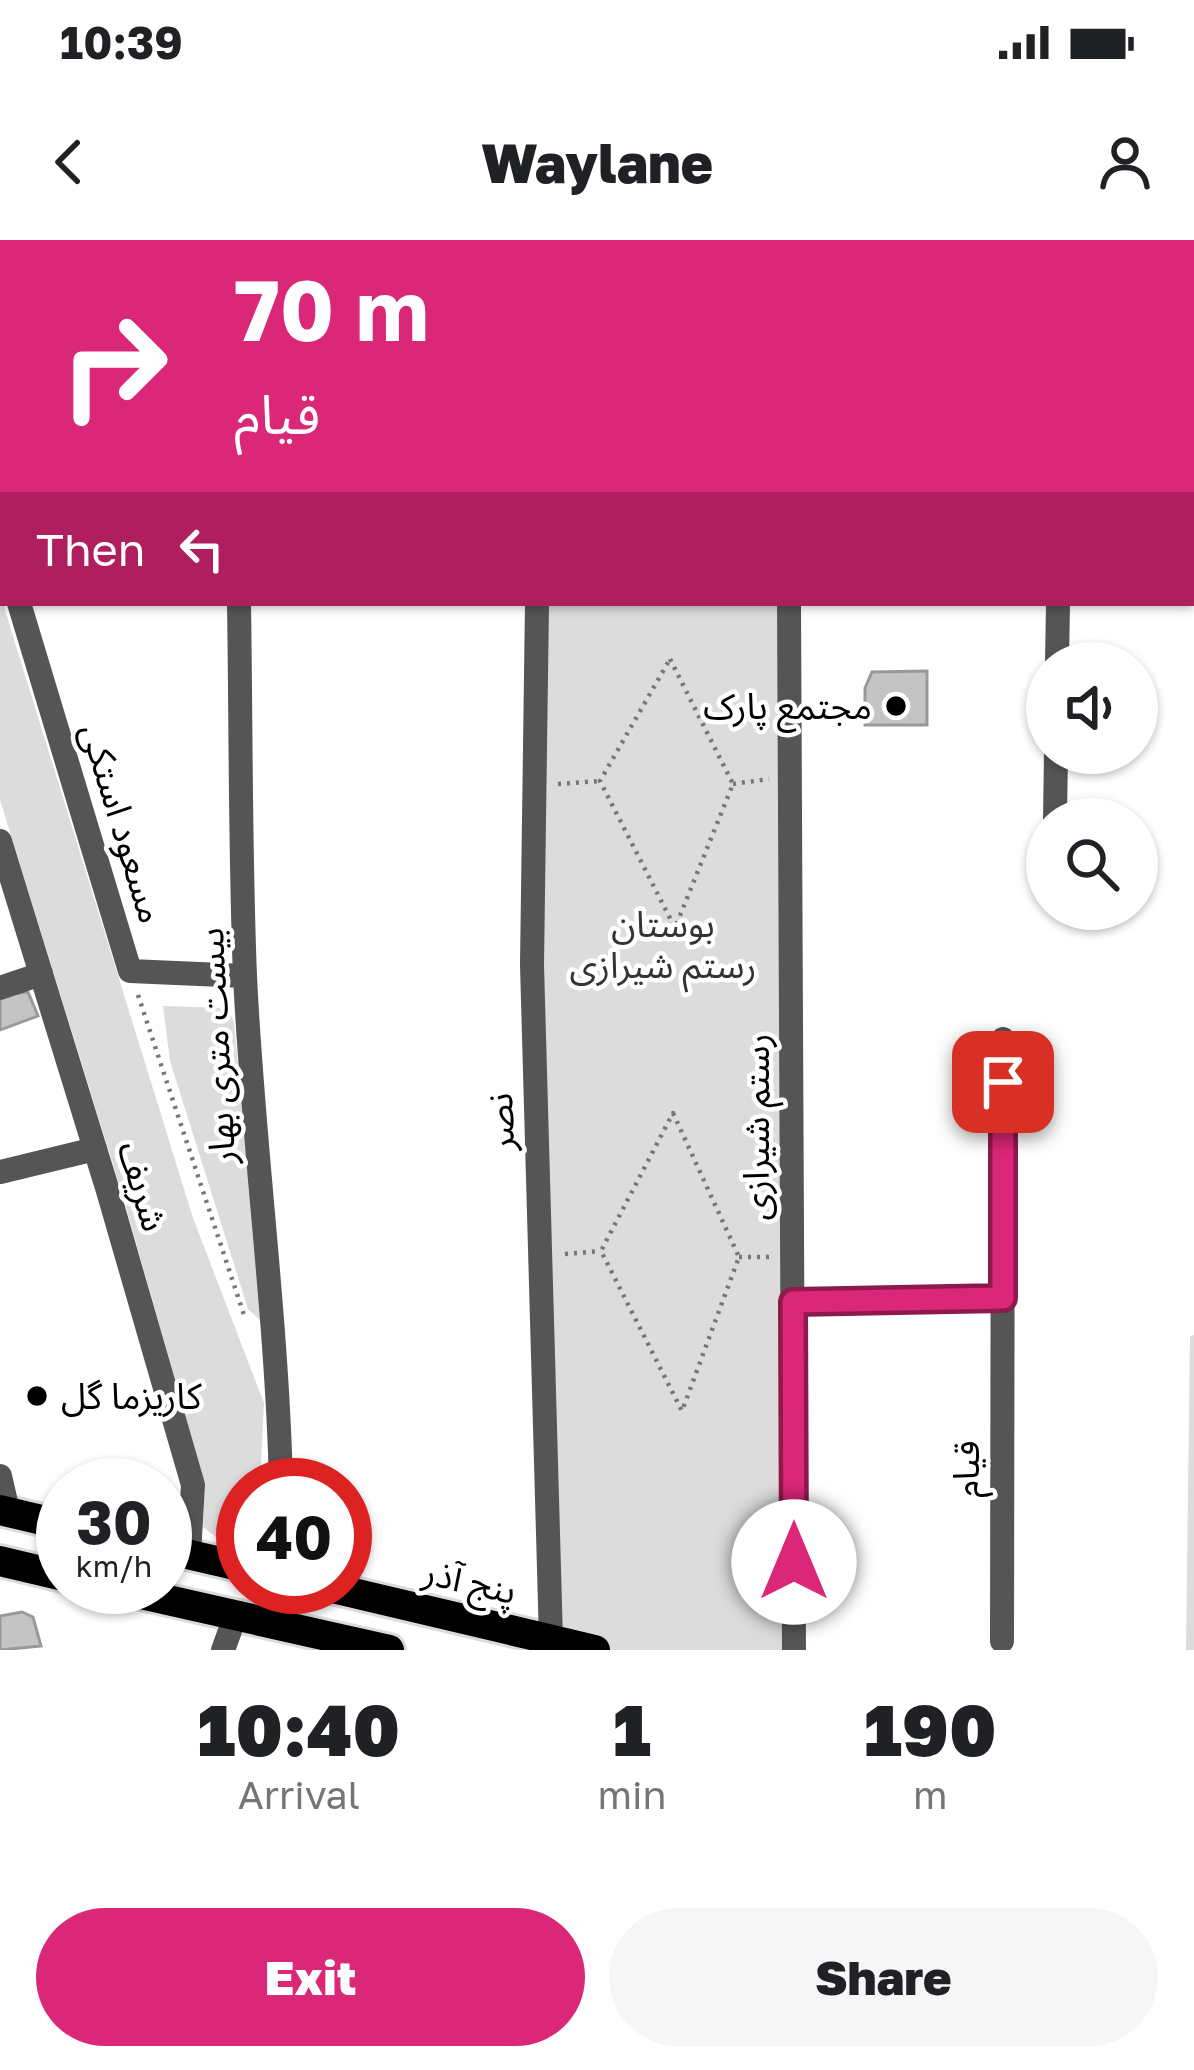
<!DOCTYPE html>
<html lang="en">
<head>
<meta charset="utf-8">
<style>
	:root { --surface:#fff; --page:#f6f6f6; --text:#202124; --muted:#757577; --accent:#db2777 }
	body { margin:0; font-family:"Golos Text","Noto Sans Arabic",sans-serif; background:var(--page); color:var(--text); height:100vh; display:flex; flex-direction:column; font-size:45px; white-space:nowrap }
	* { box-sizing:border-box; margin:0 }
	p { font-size:39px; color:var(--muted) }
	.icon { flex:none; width:66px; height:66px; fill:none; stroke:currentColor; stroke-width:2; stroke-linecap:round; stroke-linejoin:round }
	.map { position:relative; height:1410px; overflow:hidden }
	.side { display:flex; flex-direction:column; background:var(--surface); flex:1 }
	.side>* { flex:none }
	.top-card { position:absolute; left:0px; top:0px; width:1194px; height:366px; box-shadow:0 3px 9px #0004; background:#db2777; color:#fff; overflow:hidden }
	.tools { position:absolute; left:1026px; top:402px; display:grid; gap:24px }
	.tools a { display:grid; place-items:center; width:132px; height:132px; border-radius:50%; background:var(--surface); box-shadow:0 3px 9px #0004; font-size:60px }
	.speed { position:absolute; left:36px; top:1218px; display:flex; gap:24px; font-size:60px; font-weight:700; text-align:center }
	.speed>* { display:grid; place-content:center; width:156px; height:156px; border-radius:50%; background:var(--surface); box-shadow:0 3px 9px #0004; line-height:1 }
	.speed small { font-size:30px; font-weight:400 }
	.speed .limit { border:18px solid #d22; background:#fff; color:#111 }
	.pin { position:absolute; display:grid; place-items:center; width:102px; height:102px; color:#fff; margin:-51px; border-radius:24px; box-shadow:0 6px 18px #0006 }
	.me { position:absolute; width:132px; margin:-66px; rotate:0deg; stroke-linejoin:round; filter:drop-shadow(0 0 9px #0008) }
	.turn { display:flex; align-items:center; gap:42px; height:252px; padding:0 36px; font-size:54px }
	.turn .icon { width:156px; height:156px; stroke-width:2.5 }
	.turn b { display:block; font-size:84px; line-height:102px }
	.then { display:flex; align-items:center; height:114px; padding:0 36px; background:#0003; gap:24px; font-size:45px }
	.eta { display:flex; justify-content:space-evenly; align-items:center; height:204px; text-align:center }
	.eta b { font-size:72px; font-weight:800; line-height:84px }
	.action { display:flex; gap:24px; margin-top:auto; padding:24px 36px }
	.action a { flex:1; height:138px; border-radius:72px; background:var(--accent); color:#fff; font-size:48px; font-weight:800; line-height:138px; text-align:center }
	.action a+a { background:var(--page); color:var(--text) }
	.status { display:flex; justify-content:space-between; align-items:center; height:84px; padding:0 60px; background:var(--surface); direction:ltr }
	.status svg { height:33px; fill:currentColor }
	header { display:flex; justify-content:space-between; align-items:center; height:156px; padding:0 36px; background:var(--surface); font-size:54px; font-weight:800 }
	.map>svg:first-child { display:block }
</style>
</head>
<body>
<div class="status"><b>10:39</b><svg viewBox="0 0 49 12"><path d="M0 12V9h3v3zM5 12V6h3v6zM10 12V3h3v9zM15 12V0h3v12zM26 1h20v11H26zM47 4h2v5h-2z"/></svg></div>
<header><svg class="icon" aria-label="back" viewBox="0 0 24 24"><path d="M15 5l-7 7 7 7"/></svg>Waylane<svg class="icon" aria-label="person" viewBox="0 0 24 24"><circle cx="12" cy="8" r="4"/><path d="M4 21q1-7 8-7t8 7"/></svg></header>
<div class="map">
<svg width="1194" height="1410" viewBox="0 0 1194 1410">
	<rect width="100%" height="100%" fill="#fff"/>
	<g fill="#dcdcdc">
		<path d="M0 354 193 978 264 1163 260 1245H243V1302C227 1306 215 1297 203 1287L205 1245 121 950 0 560Z"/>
		<path d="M537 363H789L797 1410H595L551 1400Z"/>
		<path d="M163 766 229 768 234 783 262 1082 248 1069 170 821Z"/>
		<path d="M1194 1095V1410H1186L1190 1096Z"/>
	</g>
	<g fill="#c4c4c4" stroke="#999" stroke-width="3">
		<path d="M927 431V485H865V448L872 432Z"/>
		<path d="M28 752 38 776 0 790V755Z"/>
		<path d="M22 1372 33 1377 41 1406 0 1410V1376Z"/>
	</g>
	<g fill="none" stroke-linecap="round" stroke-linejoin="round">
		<defs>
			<g id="major">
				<path d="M0 1270 63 1285"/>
				<path d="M165 1309 243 1327"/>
				<path d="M0 1321 63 1336"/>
				<path d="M110 1347 389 1410"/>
				<path d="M328 1347 595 1410"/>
			</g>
		</defs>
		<use href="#major" stroke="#dbdbdb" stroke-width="36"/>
		<g stroke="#777" stroke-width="4.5" stroke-dasharray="3 6" stroke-linecap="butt">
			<path d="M664 0V3"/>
			<path d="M587 3V0"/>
			<path d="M670 419 733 544 675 688 600 541Z"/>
			<path d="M558 544 600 541"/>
			<path d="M733 544 769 539"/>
			<path d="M138 755 244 1075"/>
			<path d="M673 873 739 1017 682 1171 601 1011Z"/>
			<path d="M565 1014 601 1011"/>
			<path d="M739 1017H769"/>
		</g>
		<g stroke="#555" stroke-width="24">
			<path d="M238 3V0"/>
			<path d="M407 3V0"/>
			<path d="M542 3V0"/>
			<path d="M789 3V0"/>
			<path d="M0 67H3"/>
			<path d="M1191 67H1194"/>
			<path d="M0 300 3 310"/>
			<path d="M19 363 130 731 245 736"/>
			<path d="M239 363C241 487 240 612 245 736 253 906 277 1075 281 1245"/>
			<path d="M537 363 532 725 551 1400"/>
			<path d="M789 363 794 1410"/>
			<path d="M1057 423 1058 363"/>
			<path d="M1055 579 1056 513"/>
			<path d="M0 601 108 951 193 1245 189 1315"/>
			<path d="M0 748 41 734"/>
			<path d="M0 932 95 909"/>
			<path d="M793 1062 1003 1058"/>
			<path d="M0 1236 8 1271"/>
			<path d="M1002 1401 1003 799"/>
			<path d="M223 1410 235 1377"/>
		</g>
		<use href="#major" stroke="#000" stroke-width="30"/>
	</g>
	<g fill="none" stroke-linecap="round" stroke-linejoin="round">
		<defs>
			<path id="route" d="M794 1322 793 1062 1003 1058V842"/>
		</defs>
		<use href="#route" stroke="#8e194d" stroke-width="30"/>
		<use href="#route" stroke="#db2777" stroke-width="21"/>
	</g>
	<g fill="#000" stroke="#fff" stroke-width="4.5">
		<circle cx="896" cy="466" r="12"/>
		<circle cx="37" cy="1156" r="12"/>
	</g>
	<g text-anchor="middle" stroke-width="9" stroke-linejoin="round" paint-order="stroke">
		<g font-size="36" fill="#000" stroke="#fff" text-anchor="end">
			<text x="872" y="479">مجتمع پارک</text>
			<text x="61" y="1169" text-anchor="start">کاریزما گل</text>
		</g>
		<g font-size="36" fill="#000" stroke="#fff">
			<text transform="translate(123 583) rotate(73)" y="13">مسعود استکی</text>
			<text transform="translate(216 806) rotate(-93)" y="13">بیست متری بهار</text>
			<text transform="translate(500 882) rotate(-92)" y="13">نصر</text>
			<text transform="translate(756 887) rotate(-90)" y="13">رستم شیرازی</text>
			<text transform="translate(143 946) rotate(73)" y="13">شریف</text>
			<text transform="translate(966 1229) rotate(-90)" y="13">قیام</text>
			<text transform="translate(470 1341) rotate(13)" y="13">پنج آذر</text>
		</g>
		<g font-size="36" fill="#333" stroke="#fff">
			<text x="663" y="697">بوستان<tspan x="663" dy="41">رستم شیرازی</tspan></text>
		</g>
	</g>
</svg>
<div class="tools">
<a><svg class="icon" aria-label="sound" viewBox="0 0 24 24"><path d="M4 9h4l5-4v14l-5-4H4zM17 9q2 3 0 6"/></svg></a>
<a><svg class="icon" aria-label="search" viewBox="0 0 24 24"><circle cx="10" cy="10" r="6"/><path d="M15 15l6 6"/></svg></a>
</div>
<div class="speed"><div>30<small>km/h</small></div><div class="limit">40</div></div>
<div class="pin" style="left:1003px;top:842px;background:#d93025"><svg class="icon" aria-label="arrive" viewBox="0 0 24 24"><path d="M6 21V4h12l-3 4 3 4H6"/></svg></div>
<svg class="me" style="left:794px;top:1322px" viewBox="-20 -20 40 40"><circle r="19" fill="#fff"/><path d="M0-13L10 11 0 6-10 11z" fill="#db2777"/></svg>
<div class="top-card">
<div class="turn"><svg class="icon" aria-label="right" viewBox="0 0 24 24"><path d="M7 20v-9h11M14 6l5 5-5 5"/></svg><div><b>70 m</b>قیام</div></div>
<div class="then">Then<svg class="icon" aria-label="left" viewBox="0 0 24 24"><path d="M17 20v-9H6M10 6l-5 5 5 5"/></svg></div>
</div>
</div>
<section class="side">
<div class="eta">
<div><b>10:40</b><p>Arrival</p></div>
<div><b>1</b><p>min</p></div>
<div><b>190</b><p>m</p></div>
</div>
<div class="action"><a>Exit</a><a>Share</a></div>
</section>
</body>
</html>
